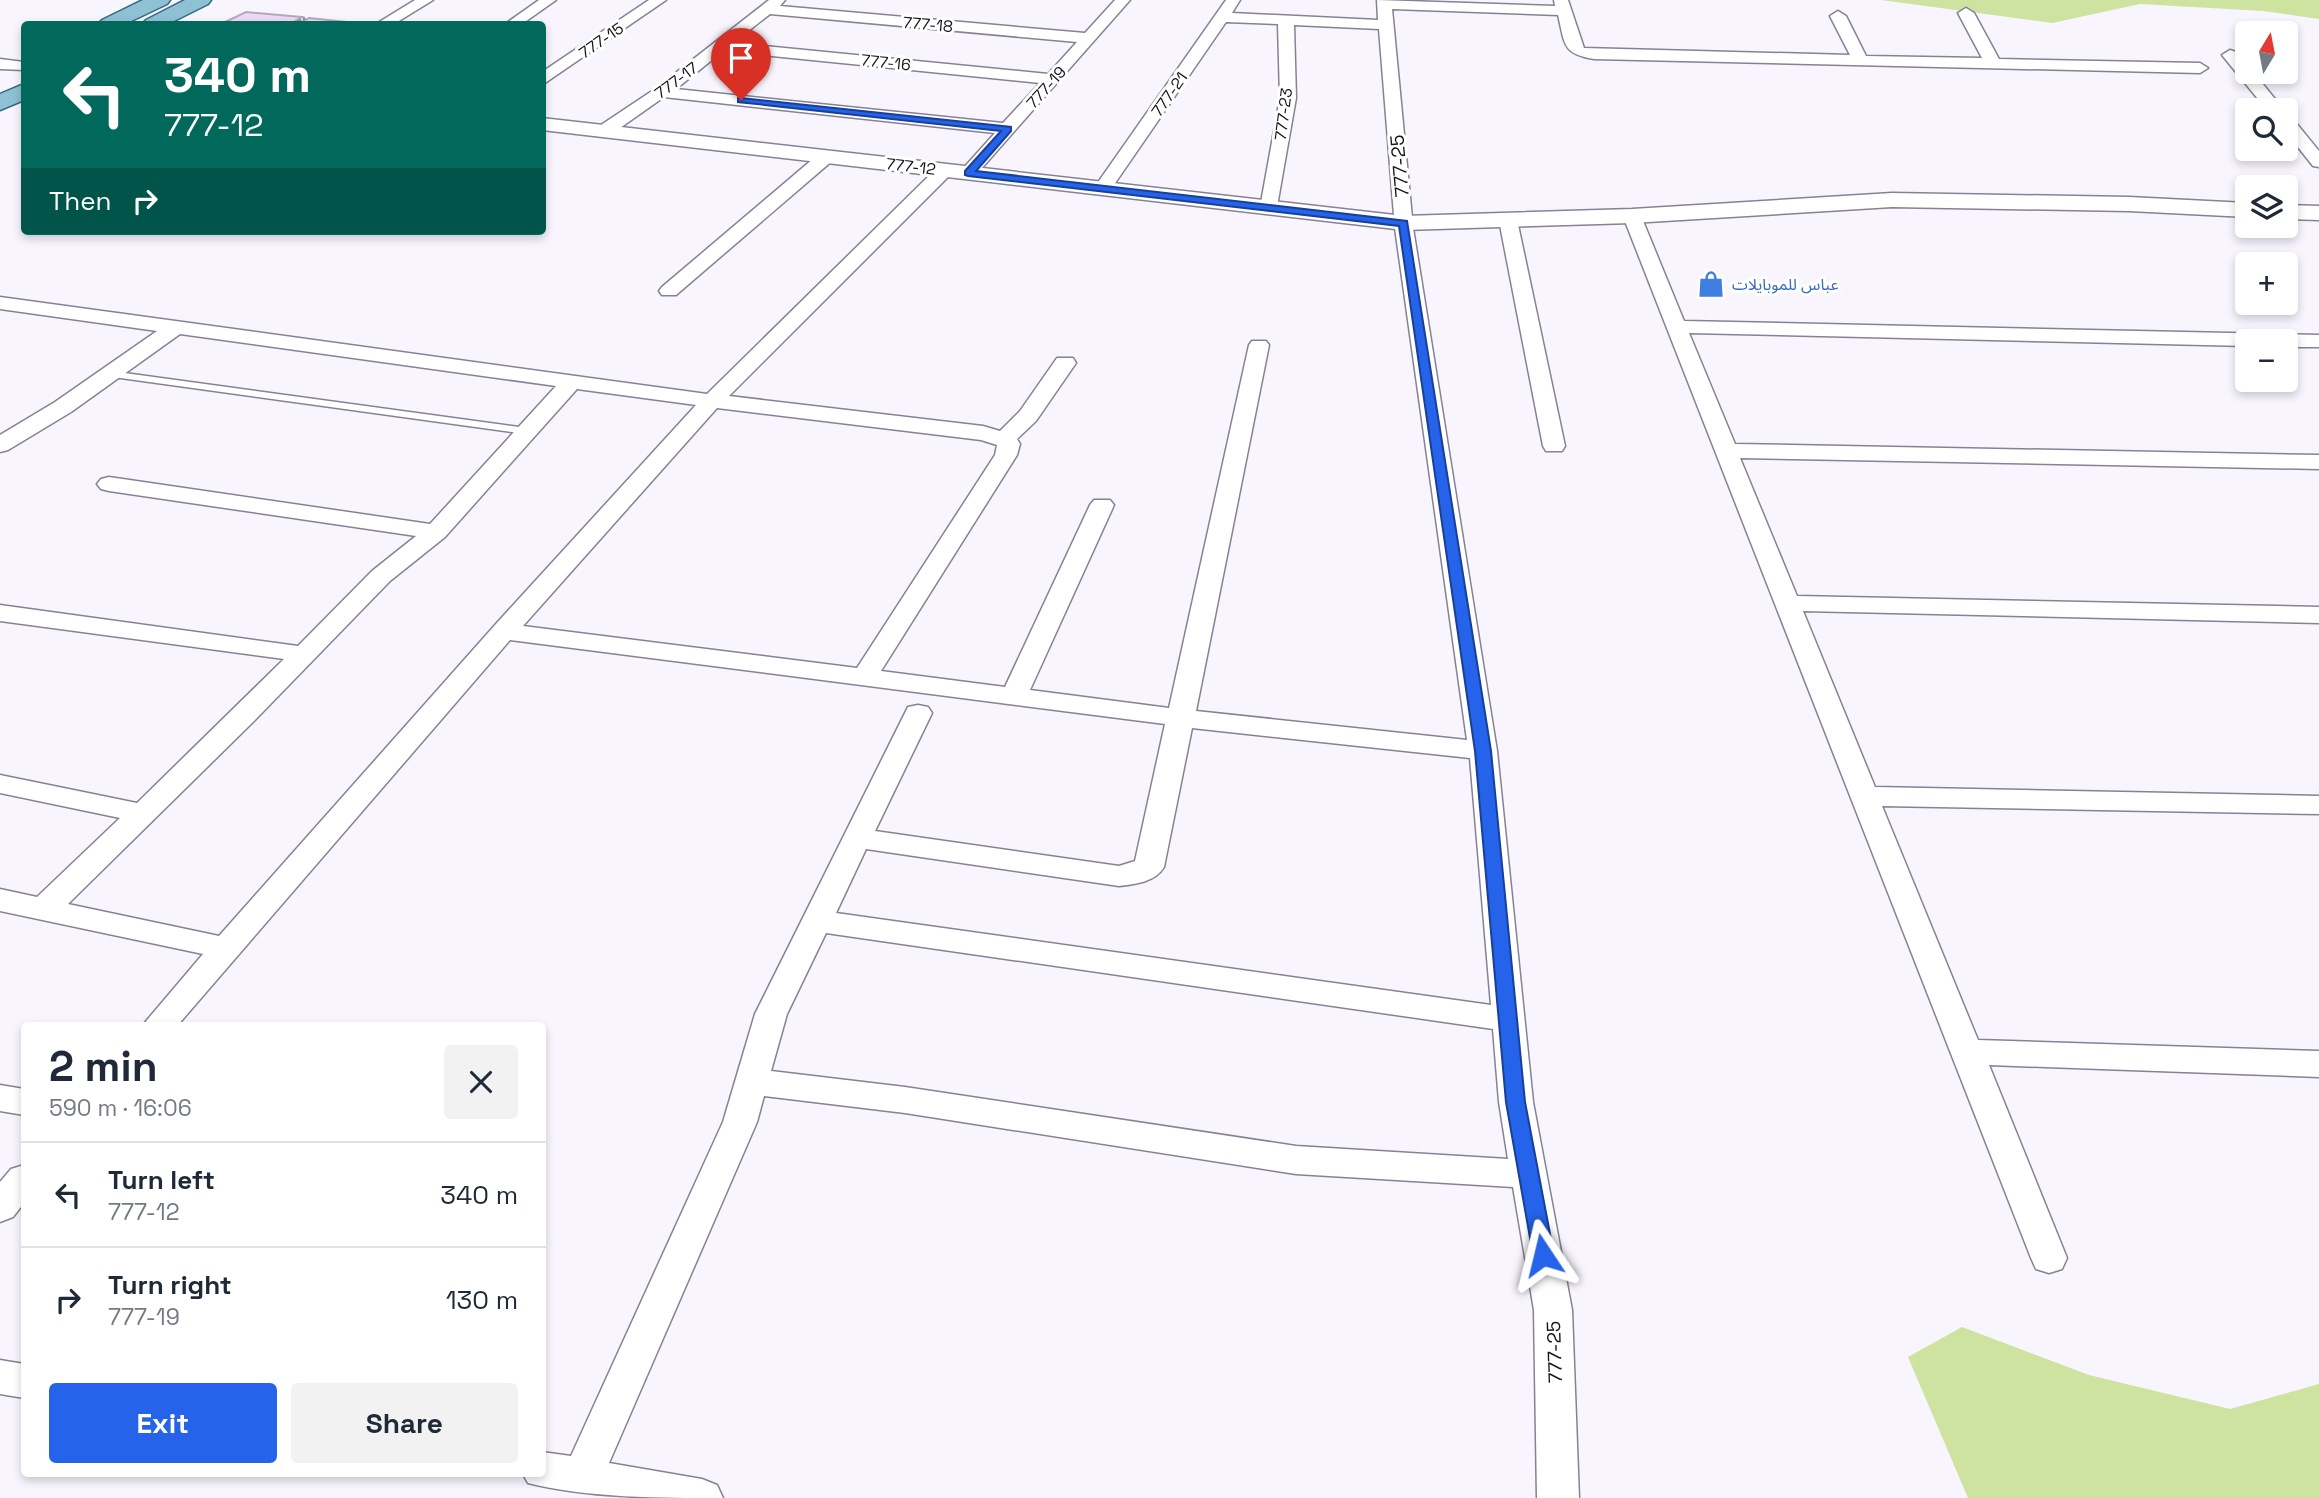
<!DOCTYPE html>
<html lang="en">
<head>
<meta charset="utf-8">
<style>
	:root { --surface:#fff; --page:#f2f2f3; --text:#1f2937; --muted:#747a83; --line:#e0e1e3; --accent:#2563eb }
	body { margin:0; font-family:"Space Grotesk","Noto Sans Arabic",sans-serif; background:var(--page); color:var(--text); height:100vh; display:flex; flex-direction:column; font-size:26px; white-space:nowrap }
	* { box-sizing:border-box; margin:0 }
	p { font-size:23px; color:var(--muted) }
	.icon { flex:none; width:38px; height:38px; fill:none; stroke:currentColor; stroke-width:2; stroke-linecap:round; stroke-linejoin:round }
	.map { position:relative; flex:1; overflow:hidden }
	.panel { position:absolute; left:21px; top:1022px; width:525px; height:455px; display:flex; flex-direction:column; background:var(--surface); border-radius:7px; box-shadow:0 4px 10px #0003 }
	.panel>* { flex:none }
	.banner { position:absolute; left:21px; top:21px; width:525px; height:214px; border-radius:7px; box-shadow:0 4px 10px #0003; background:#00695c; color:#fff; overflow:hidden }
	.needle { width:46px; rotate:10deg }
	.tools { position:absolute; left:2235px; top:21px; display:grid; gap:14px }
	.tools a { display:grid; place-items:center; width:63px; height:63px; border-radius:7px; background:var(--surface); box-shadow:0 4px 10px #0003; font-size:35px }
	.pin { position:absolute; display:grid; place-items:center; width:60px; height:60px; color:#fff; margin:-72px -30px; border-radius:50% 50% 50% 0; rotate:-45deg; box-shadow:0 0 7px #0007 }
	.pin .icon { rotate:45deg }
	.me { position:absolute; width:77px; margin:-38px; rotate:350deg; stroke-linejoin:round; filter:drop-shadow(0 0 5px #0008) }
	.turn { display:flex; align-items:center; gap:24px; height:147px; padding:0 28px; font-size:32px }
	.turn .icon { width:91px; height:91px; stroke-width:2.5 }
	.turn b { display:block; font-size:49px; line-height:60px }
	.then { display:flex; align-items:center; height:66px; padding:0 28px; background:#0003; gap:14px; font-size:26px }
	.round { display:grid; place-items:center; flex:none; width:74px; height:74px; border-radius:7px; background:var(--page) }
	.overview { display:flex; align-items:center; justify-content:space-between; height:119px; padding:0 28px }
	h1 { font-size:42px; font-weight:600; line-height:52px }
	.button { display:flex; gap:14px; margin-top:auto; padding:14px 28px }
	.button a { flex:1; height:80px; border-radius:7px; background:var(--accent); color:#fff; font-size:28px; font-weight:600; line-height:80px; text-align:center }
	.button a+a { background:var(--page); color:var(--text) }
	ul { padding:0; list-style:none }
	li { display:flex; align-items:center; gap:21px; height:105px; padding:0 28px; border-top:2px solid var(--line) }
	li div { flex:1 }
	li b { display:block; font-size:26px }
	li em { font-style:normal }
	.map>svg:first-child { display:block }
</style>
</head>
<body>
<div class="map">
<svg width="2319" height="1498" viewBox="0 0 2319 1498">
	<rect width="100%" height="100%" fill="#f8f5fe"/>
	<g fill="#cee3a0">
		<path d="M1881 0H2319V19L2263 11 2140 4 2052 23Z"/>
		<path d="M1962 1327 2089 1375 2230 1409 2319 1384V1498H1968L1908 1357Z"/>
	</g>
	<g fill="#efd8f7" stroke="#b6a8bc" stroke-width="2">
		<path d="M246 12 302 17 290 24H221Z"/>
		<path d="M309 18 366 24H297Z"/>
	</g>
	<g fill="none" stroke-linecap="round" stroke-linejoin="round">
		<defs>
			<path id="service" d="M110 371 527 428 533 431 527 434 106 376 105 374Z"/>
			<g id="minor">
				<path d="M415 0H433L394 24H376Z"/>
				<path d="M539 0H556L522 24H505Z"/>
				<path d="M649 0H666L542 85V72Z"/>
				<path d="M769 0H785L780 6 1085 33 1115 0H1130L974 177 968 178 959 173 995 133 664 97 610 135H598L595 131 598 127 655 89ZM770 14 1077 42 1048 74 733 43ZM723 51 1040 83 1003 123 676 89Z"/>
				<path d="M1226 0H1240L1232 13 1378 20 1377 0 1555 6 1554 0H1568L1584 48 1850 55 1830 16 1838 11 1846 16 1866 56 1982 58 1958 13 1966 8 1974 13 1999 59 2200 63 2208 68 2200 73 1594 59C1562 54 1565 44 1558 15L1392 9 1413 228 1497 751 1533 1102 1572 1310 1579 1498H1537L1534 1310 1513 1187 1296 1174 905 1113 764 1096 757 1122 609 1463 702 1479 717 1485 723 1498C659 1498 588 1498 528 1483L523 1474H542V1452L571 1456 723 1122 755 1014 908 707 918 705 928 707 932 713 875 831 1119 866 1135 861 1165 724 510 640 177 1026H142L203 954 0 911V889L37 897 120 818 0 793V775L137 803 284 659 0 621V605L298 646 372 571 416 536 109 491 101 489 97 484 101 479 109 477 430 524 556 386 180 334 71 412 8 450 0 452V435L55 402 157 331 0 309V297L707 394 939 166H951L954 170 951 174 729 396 983 426 1000 431 1020 411 1057 358H1073L1076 363 1036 421 1017 439 1020 444 1017 455 881 671 1005 687 1090 505 1094 500H1110L1114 505 1030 690 1169 708 1249 345 1252 341H1266L1269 345 1196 711 1467 740 1395 228 1379 29 1294 25 1296 98 1276 212H1262L1260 208 1280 98 1278 24 1226 22 1109 192 1103 193 1094 188ZM577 389 696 405 495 625 219 936 68 904 254 721 390 581 445 537ZM717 408 981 440 997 445 995 455 857 668 523 626ZM1192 728 1470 758 1491 1005 836 913 866 849 1119 886C1136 884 1155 882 1164 867ZM826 933 1493 1029 1499 1102 1508 1159 1296 1146 905 1087 771 1071 787 1014Z"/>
				<path d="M2230 50 2236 52 2247 65V72H2253L2284 110H2267L2222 55Z"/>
				<path d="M0 59 24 62V70L0 69Z"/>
				<path d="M2286 117 2292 118 2319 151V167L2313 166 2286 132Z"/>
				<path d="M826 152 835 157 832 161 676 295H662L659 291 662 287 820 153Z"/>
				<path d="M1632 210 1641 216 1684 321 2319 335V347H2286V341H2247V346L1689 333 1735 444 2319 455V469L1740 458 1797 596 2319 607V623L1803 611 1875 787 2319 796V814L1882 806 1978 1040 2319 1051V1077L1989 1065 2067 1258 2062 1269 2049 1273 2036 1269 2031 1258 1623 216Z"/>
				<path d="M1508 214 1517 220 1565 446 1562 451H1546L1543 446 1499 220Z"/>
				<path d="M0 1085 24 1089V1115L0 1111Z"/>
				<path d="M24 1165V1203L13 1217 0 1222V1182L11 1169Z"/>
				<path d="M0 1360 24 1364V1398L0 1394Z"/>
			</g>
			<g id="tertiary">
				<path d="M542 118 1404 216 1632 209 1892 193 2129 197 2247 203V217L2129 211 1892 207 1632 223 1404 230 542 130Z"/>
				<path d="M2286 205 2319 206V220L2286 219Z"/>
			</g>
			<g id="primary">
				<path d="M143 0H170L167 4 125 24H98L102 20Z"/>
				<path d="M185 0H211L208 4 168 24H142L146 20Z"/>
				<path d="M24 84V100L0 110V94Z"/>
			</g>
		</defs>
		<use href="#service" stroke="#878195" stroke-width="3"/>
		<use href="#minor" stroke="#878195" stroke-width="3"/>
		<use href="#tertiary" stroke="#878195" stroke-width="3"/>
		<use href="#primary" stroke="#346a7f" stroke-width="3"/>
		<path stroke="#8c8992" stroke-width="2.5" stroke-dasharray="3.5 2" stroke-linecap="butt" d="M293 24 305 18"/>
		<use href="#service" fill="#fff" fill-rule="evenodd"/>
		<use href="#minor" fill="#fff" fill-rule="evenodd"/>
		<use href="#tertiary" fill="#fff" fill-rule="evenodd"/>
		<use href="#primary" fill="#8ec1d3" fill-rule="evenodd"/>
	</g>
	<path fill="#2563eb" stroke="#184099" stroke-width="2" d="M741 98 1011 127V131L976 171 1407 221 1491 751 1525 1102 1554 1255 1551 1262 1543 1264 1536 1262 1533 1255 1506 1102 1475 751 1399 226 968 176 965 175V171L1001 131 738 102V98Z"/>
	<defs>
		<symbol id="shop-bare" viewBox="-9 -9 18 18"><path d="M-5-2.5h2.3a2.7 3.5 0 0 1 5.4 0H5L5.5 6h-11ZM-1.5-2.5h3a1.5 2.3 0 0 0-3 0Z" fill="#3f7fe0" stroke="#fff" stroke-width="2.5" paint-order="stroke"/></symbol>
	</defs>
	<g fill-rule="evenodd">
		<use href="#shop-bare" x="1692" y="265" width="38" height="38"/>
	</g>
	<g text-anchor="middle" stroke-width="6" stroke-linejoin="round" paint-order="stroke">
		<g font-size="16" fill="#17141c" stroke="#fff">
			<text transform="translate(928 24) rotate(5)" y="6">777-18</text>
			<text transform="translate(601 40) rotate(-35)" y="6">777-15</text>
			<text transform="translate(886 62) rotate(6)" y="6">777-16</text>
			<text transform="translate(676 80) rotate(-37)" y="6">777-17</text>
			<text transform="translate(1046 87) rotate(-48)" y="6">777-19</text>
			<text transform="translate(1169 94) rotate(-55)" y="6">777-21</text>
			<text transform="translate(1283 114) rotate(-83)" y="6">777-23</text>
			<text transform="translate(911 166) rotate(7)" y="6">777-12</text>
		</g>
		<g font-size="16" fill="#366cbe" stroke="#fff" text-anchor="start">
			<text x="1732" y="290">عباس للموبايلات</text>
		</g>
		<g font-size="19" fill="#17141c" stroke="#fff">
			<text transform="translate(1399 166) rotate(-95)" y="7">777-25</text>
			<text transform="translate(1554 1352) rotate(-92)" y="7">777-25</text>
		</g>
	</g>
</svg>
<div class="tools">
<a><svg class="needle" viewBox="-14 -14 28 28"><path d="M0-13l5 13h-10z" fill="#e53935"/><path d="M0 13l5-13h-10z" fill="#747a83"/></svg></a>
<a><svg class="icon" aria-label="search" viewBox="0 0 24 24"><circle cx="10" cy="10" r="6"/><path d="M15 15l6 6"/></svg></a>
<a><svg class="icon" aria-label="layers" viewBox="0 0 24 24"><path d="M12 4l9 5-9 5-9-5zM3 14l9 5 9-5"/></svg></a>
<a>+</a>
<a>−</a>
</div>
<div class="pin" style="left:741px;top:100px;background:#d93025"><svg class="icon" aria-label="arrive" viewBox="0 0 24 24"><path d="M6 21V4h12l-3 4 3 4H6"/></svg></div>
<svg class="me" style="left:1543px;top:1255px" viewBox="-20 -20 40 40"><path d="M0-17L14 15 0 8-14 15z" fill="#2563eb" stroke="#fff" stroke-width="4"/></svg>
<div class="banner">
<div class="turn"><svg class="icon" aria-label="left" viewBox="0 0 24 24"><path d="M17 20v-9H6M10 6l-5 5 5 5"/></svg><div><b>340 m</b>777-12</div></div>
<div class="then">Then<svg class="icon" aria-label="right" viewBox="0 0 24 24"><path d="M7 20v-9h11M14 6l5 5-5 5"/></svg></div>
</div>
<section class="panel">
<div class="overview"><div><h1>2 min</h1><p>590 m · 16:06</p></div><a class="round"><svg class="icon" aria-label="close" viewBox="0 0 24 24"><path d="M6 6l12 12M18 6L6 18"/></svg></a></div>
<ul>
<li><svg class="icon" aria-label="left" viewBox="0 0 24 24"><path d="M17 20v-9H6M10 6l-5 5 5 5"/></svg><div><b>Turn left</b><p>777-12</p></div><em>340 m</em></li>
<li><svg class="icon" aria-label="right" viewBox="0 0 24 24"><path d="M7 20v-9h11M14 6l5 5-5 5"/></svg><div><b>Turn right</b><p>777-19</p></div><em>130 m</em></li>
</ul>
<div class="button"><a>Exit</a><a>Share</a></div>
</section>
</div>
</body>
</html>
